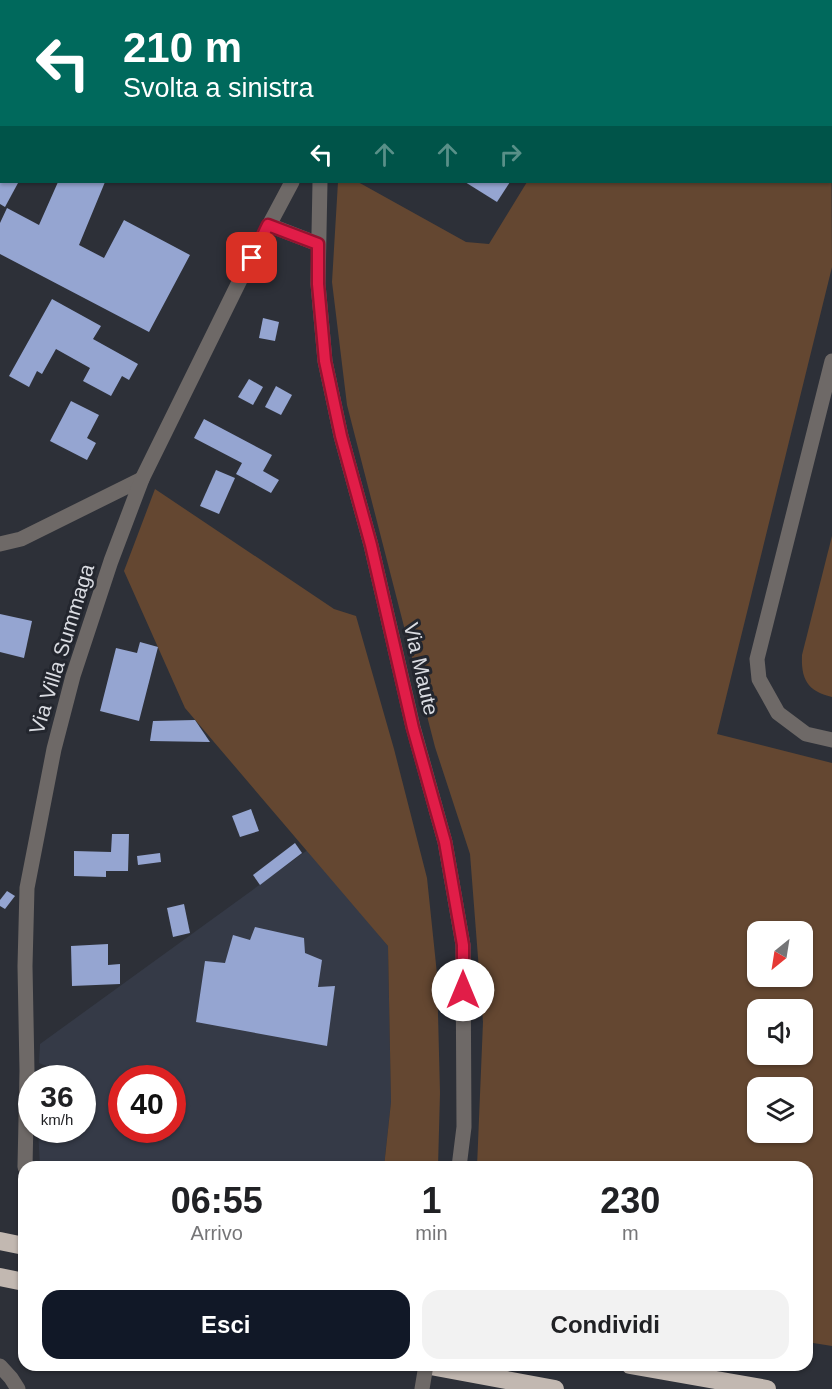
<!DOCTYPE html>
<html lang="it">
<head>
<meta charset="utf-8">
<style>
	:root { --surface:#fff; --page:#f2f2f2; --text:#202124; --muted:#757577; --accent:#111827 }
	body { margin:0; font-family:Helvetica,sans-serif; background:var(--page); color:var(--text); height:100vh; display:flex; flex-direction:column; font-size:22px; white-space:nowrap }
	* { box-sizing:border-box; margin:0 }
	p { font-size:20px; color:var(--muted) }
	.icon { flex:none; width:33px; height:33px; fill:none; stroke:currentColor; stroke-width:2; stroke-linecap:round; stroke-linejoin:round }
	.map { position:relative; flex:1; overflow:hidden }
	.details { position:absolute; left:18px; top:1161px; width:795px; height:210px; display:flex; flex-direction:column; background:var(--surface); border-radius:18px; box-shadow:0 2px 4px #0004 }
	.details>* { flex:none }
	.guide { position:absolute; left:0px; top:0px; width:832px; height:183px; box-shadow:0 2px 4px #0004; background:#00695c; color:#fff; overflow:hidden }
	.needle { width:39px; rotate:210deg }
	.controls { position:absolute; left:747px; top:921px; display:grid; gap:12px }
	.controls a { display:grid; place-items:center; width:66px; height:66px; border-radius:12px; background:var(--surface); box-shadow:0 2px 4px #0004; font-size:30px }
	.speed { position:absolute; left:18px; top:1065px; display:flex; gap:12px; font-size:30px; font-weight:700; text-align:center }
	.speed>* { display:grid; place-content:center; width:78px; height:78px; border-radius:50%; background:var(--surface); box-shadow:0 2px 4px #0004; line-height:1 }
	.speed small { font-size:15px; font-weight:400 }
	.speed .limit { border:9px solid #d22; background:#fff; color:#111 }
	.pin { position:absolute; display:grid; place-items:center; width:51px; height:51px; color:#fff; margin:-26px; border-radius:12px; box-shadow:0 3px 9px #0006 }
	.me { position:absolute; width:66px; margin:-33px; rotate:0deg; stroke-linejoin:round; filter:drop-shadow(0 0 4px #0008) }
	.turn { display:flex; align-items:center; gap:21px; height:126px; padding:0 24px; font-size:27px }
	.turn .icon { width:78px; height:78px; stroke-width:2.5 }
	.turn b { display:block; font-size:42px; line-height:51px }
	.lanes { display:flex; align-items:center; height:57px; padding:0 24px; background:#0003; justify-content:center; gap:30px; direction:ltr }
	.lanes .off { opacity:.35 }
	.eta { display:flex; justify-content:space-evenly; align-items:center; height:102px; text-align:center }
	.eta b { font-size:36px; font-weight:800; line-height:42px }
	.action { display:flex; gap:12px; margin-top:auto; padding:12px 24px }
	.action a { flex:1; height:69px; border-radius:18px; background:var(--accent); color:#fff; font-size:24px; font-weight:800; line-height:69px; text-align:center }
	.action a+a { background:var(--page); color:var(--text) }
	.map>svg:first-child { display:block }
</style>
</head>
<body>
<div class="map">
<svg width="832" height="1389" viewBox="0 0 832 1389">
	<rect width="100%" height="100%" fill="#2d3038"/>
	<path fill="#353a47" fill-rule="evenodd" d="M309 849 388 946 391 1102 384 1167H40L38 1130H82V1078H69V1076L39 1063 40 1044ZM122 1078H172V1130H122Z"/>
	<g fill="#644731" fill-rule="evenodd">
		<path d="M831 108 832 267 717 734 832 763V1346L807 1342V1167H477L483 1022 470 854 435 747 347 405 332 282 338 182H358L466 242 489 244 527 182H831ZM758 932H802V976H758ZM758 1010H802V1054H758ZM758 1088H802V1132H758Z"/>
		<path d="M155 489 334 609 356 616 394 749 427 878 437 974 440 1093 438 1167H384L391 1102 388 946 185 708 124 571Z"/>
		<path d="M832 536V697C807 691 801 679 802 655Z"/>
	</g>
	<g fill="#95a5d1">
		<path d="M0 182 18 183 5 207 0 204Z"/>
		<path d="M58 182H105L79 245 104 258 124 220 190 255 149 332 0 254V223L7 208 39 225Z"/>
		<path d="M465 182H510L497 202Z"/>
		<path d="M52 299 101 326 93 339 138 364 129 380 122 376 111 396 83 381 90 368 56 349 42 374 37 371 29 387 9 376Z"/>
		<path d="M263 318 279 322 275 341 259 338Z"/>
		<path d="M249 379 263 387 253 405 238 397Z"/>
		<path d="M276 386 292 395 281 415 265 407Z"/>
		<path d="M71 401 99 415 87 438 96 443 87 460 50 441Z"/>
		<path d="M204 419 272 455 263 471 279 480 271 493 236 474 242 463 194 438Z"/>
		<path d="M216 470 235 478 219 514 200 506Z"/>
		<path d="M0 614 32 621 24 658 0 652Z"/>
		<path d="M140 642 158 647 139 721 100 711 116 648 137 653Z"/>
		<path d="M195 720 210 742 150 741 153 721Z"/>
		<path d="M251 809 259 831 240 837 232 816Z"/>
		<path d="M112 834H129L128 871H106V877L74 876V851L111 852Z"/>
		<path d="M295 843 302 853 260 885 253 875Z"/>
		<path d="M160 853 161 862 138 865 137 856Z"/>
		<path d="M7 891 15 896 5 909 0 906V900Z"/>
		<path d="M184 904 190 933 173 937 167 908Z"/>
		<path d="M255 927 304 938 305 953 322 960 318 987 335 986 327 1046 196 1022 205 961 225 963 233 935 250 940Z"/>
		<path d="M108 944V965L120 964V984L72 986 71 946Z"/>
	</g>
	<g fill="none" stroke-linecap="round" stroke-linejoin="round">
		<g stroke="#6e6967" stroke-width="15">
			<path d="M636 0 638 2"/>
			<path d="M831 84 832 85"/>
			<path d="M269 225 318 244"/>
			<path d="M832 361 757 659 759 679 778 713 806 734 832 740"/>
			<path d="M0 544 21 539 142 479"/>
			<path d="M25 1167 27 1071 25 966 27 888 54 749 73 676 111 561 142 479 243 274 292 182"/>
			<path d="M0 1366 11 1378 18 1389"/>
		</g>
		<g stroke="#6e6967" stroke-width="15">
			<path d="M373 2 374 0"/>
			<path d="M320 182 318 284 325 361 341 436 371 545 413 727 445 842 463 945 464 1127 459 1167"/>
		</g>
		<g stroke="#c2b8b1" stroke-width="18">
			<path d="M0 1241 24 1246"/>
			<path d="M0 1277 24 1282"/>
			<path d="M425 1365 555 1389"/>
			<path d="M630 1365 767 1389"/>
		</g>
		<path stroke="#6e6967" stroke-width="15" d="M422 1389 426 1365"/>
	</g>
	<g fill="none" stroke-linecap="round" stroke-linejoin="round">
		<defs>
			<path id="route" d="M252 258 268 225 318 244V284L325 361 341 436 371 545 413 728 445 842 463 945V990"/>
		</defs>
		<use href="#route" stroke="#92132f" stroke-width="15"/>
		<use href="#route" stroke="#e11d48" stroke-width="10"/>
	</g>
	<g text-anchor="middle" stroke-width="6" stroke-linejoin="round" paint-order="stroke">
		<g font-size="21" fill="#dadce2" stroke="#23262e">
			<text transform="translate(62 649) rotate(-73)" y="7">Via Villa Summaga</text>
			<text transform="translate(421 669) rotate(77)" y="7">Via Maute</text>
		</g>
	</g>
</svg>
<div class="controls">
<a><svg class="needle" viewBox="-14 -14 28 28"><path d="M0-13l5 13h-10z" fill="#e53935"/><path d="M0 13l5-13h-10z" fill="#757577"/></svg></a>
<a><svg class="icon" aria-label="sound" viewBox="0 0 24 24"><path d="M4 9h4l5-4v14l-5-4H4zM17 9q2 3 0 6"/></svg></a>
<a><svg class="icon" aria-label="layers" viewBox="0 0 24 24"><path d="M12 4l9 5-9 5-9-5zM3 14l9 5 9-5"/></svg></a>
</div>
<div class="speed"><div>36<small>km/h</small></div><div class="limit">40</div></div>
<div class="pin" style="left:252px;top:258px;background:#d93025"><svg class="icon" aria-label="arrive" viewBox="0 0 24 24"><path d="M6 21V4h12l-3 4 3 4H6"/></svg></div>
<svg class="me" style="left:463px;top:990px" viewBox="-20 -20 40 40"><circle r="19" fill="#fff"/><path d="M0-13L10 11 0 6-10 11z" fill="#e11d48"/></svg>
<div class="guide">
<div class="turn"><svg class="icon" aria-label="left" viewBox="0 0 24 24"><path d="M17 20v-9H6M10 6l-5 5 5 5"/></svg><div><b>210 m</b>Svolta a sinistra</div></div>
<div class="lanes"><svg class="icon" aria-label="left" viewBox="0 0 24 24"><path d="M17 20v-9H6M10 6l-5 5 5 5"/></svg><svg class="icon off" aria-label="ahead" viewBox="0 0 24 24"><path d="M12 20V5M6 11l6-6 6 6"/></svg><svg class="icon off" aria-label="ahead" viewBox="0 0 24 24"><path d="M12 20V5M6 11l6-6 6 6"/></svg><svg class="icon off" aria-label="right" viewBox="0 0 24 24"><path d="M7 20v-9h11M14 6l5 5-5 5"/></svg></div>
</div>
<section class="details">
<div class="eta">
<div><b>06:55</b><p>Arrivo</p></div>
<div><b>1</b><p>min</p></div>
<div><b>230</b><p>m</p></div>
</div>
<div class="action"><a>Esci</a><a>Condividi</a></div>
</section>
</div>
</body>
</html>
